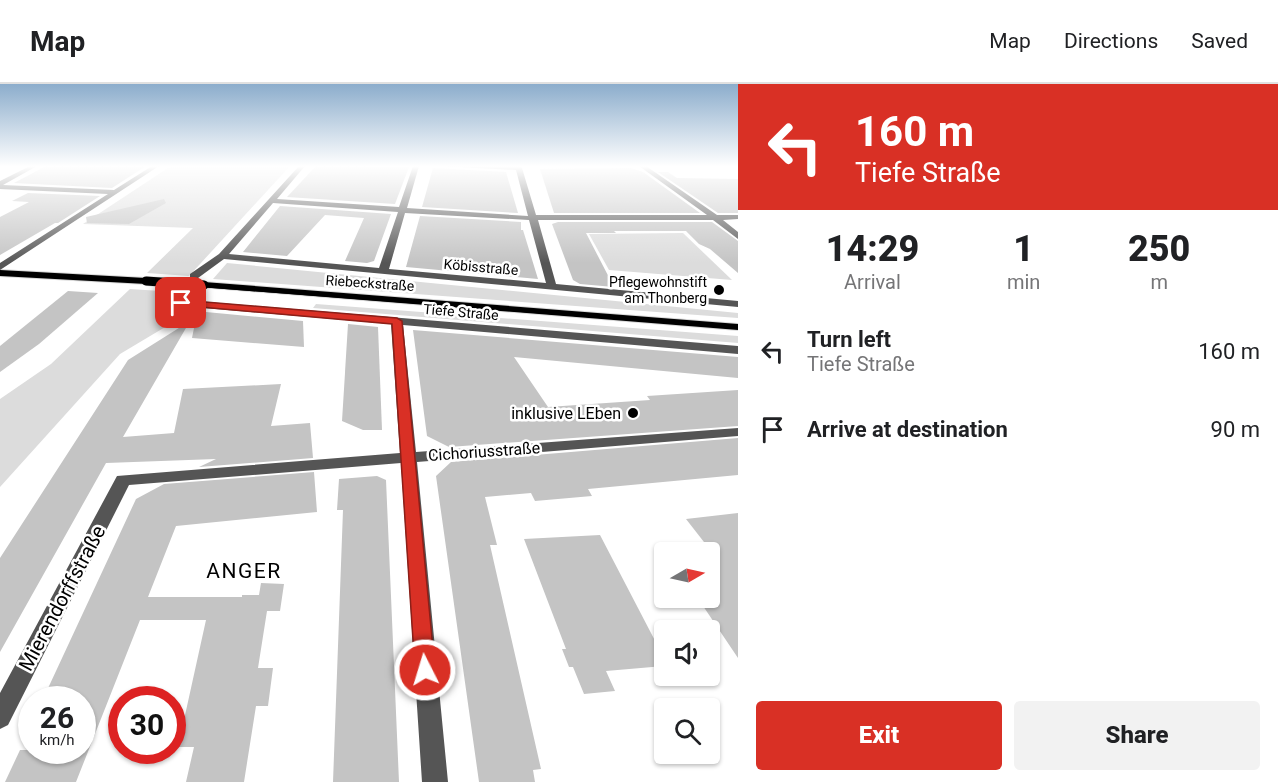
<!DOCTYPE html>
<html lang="en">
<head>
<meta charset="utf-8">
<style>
	:root { --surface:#fff; --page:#f2f2f2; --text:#202124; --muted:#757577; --line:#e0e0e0; --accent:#d93025 }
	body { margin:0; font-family:Roboto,sans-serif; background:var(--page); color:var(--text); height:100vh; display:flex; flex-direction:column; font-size:22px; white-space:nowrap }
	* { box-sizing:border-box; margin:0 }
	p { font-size:20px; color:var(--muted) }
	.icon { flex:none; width:33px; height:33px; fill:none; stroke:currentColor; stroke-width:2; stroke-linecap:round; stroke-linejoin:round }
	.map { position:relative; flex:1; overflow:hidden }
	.side { display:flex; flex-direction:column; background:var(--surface); width:540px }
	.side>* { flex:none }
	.top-card { background:#d93025; color:#fff; overflow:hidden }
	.needle { width:39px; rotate:81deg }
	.buttons { position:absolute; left:654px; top:458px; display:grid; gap:12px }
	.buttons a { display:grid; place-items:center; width:66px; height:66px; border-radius:6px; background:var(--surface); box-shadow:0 2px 4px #0004; font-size:30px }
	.speed { position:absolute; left:18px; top:602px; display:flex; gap:12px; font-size:30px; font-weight:700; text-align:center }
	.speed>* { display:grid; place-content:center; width:78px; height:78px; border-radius:50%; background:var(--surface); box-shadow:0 2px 4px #0004; line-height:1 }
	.speed small { font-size:15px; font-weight:400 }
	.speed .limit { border:9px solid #d22; background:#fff; color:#111 }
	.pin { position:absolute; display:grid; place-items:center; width:51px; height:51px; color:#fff; margin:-26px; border-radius:12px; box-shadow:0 3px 9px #0006 }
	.me { position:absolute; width:66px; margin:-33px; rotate:355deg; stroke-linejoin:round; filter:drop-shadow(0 0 4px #0008) }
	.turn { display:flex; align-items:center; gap:21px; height:126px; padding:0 18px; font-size:27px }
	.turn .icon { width:78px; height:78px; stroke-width:2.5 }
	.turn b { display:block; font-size:42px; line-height:51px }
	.eta { display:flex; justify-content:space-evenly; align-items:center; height:102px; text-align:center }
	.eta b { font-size:36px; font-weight:800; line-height:42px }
	.cta { display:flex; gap:12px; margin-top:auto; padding:12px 18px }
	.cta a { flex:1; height:69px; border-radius:6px; background:var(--accent); color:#fff; font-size:24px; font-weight:800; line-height:69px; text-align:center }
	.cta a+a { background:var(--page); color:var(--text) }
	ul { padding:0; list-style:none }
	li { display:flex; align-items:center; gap:18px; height:78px; padding:0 18px }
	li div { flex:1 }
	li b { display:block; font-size:22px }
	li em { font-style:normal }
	header { display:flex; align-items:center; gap:36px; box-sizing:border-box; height:84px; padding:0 30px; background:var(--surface); border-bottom:2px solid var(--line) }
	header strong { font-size:28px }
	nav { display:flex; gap:33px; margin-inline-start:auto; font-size:21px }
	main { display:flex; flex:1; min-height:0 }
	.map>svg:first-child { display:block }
</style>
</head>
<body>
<header>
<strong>Map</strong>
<nav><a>Map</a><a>Directions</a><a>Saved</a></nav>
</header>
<main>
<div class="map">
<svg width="738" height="698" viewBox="0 0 738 698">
	<rect width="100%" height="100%" fill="#fff"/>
	<g fill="#dcdcdc">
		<path d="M171 82H290L189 192 147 189 193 144 83 140Z"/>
		<path d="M683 149 732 196 609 186 589 150Z"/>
		<path d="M227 179 738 229V234L213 195Z"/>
		<path d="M130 205 176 208 161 225 192 227 120 270 0 403V315L51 280Z"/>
		<path d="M316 220 738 252V259L313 224Z"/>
	</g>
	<g fill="#c4c4c4">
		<path d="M46 82H146L112 104 14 99Z"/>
		<path d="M316 82H359L409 83 395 120 287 113Z"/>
		<path d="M433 84 506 88 518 129 422 123Z"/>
		<path d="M631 84 643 88 700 129H554L540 85Z"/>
		<path d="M658 88H668L677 94 738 95V129H718Z"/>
		<path d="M28 109 100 112 58 139H55L0 171V133L29 118 12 117Z"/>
		<path d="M164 115 166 119 129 140 87 139 86 133Z"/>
		<path d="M280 122 391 130 374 177 367 179 345 177 364 134 325 131 287 172 243 168Z"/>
		<path d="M420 132 521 138V146H523L538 195 406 183Z"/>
		<path d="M558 138H712L738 157V189L710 165 699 160 686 147H614L616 149H586L614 203 580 200 573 196 552 140Z"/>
		<path d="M68 207 98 209 39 260 0 288V262Z"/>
		<path d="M206 228 303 237 304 263 192 254 196 234Z"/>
		<path d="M190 237 123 353 174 349 183 305 281 300 271 342 310 339 313 374 199 383 216 375 106 379 0 568V474L128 276Z"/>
		<path d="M348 240 378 243 382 346H363L342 337Z"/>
		<path d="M413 246 738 273V294L514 273 548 323 650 316 647 312 738 306V342L449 363 427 352Z"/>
		<path d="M738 354V391L588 405 592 412 535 417 531 409 485 413 497 461H490L541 685 533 686 535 698H479L436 392 451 378Z"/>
		<path d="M314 388 317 428 176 442 148 513H242V511H259L261 499 284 500 280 527H267L258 584H273L268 622H256L244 698H186L194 663H178L206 536H140L76 698H5L20 666H82V615H43L136 415 164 400Z"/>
		<path d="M377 392 386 396 399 698H333L343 426H337L339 395Z"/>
		<path d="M738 429V574L697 513H710L711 467 686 435Z"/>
		<path d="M600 451 664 574V582L606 587 615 607 584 610 573 583H569L562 565H566L524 455Z"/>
	</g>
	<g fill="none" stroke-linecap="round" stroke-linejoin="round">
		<defs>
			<g id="major">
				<path d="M0 186 146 194 151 197 146 200 0 192Z"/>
				<path d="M204 198 738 240V246L200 203V199Z"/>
			</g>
		</defs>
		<use href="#major" stroke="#dbdbdb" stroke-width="2"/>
		<g fill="#555" fill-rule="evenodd">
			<path d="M30 82H37L3 101 114 106 152 82H159L0 186V179L108 110 0 105V97Z"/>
			<path d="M299 82H305L277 115 399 123 413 82H419L407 124 528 132 516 86 440 82H519L522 84 536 131H707L639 82H646L717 131H738V135L723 136 738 148V155L713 136H538L556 200 738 217V223L224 175 198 194H190V190L219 170ZM273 119 398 128 379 184 229 170ZM405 129 529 136 546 199 389 185Z"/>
			<path d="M180 205 185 208 184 216 738 262V270L403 241 416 368 738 344V352L417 378 448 698H422L401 379 129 401 8 641 0 645V609L117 392 400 369 391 240 181 222 172 215 176 206Z"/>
		</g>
		<use href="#major" fill="#000" fill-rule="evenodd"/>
		<path stroke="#000" stroke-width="1.5" d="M0 190 144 198 738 244"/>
		<defs>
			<path id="major-bridge" d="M146 197 204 201"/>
		</defs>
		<use href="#major-bridge" stroke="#dbdbdb" stroke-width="10" stroke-linecap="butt"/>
		<use href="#major-bridge" stroke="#000" stroke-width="9"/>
	</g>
	<linearGradient id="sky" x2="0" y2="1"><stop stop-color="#8cadcc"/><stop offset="0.46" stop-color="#fff"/><stop offset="1" stop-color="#fff" stop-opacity="0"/></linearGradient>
	<rect width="738" height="179" fill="url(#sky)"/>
	<path fill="#d93025" stroke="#8d1f18" stroke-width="1.5" d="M181 216 397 234 402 237 435 586 432 592 425 595 418 592 415 586 392 240 178 221 176 219Z"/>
	<g fill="#000" stroke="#fff" stroke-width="2">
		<circle cx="719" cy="206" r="6"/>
		<circle cx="633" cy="329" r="6"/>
	</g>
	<g text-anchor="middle" stroke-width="5" stroke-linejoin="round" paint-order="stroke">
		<g font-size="14" fill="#000" stroke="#fff">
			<text transform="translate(481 183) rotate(5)" y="5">Köbisstraße</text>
			<text transform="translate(370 199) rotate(4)" y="5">Riebeckstraße</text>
			<text transform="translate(461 228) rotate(5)" y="5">Tiefe Straße</text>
		</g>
		<g font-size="14" fill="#000" stroke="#fff" text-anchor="end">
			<text x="707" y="203">Pflegewohnstift<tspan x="707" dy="16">am Thonberg</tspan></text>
		</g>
		<g font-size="16" fill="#000" stroke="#fff" text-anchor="end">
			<text x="621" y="335">inklusive LEben</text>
		</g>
		<g font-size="16" fill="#000" stroke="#fff">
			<text transform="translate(484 367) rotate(-4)" y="6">Cichoriusstraße</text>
		</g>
		<g font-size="20" fill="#000" stroke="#fff">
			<text transform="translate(62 514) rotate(-62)" y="7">Mierendorffstraße</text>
		</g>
		<g font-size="21" letter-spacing="1.5" fill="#000" stroke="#fff">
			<text x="244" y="494">ANGER</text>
		</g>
	</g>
</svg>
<div class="buttons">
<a><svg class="needle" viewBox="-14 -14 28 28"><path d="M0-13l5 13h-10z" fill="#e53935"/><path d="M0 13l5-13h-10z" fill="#757577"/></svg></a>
<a><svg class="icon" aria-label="sound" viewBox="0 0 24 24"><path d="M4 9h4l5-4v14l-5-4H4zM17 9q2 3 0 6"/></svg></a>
<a><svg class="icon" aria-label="search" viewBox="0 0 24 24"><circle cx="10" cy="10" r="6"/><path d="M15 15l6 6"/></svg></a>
</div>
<div class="speed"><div>26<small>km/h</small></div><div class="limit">30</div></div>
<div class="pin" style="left:181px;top:219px;background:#d93025"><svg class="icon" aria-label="arrive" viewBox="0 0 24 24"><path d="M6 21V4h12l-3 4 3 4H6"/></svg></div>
<svg class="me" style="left:425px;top:586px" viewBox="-20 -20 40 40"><circle r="17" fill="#d93025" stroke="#fff" stroke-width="3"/><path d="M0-11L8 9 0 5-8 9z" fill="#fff"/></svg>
</div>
<section class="side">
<div class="top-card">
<div class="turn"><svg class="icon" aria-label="left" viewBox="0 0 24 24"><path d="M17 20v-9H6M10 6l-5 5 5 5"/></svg><div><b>160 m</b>Tiefe Straße</div></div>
</div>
<div class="eta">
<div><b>14:29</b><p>Arrival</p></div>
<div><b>1</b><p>min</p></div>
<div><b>250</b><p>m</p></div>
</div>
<ul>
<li><svg class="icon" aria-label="left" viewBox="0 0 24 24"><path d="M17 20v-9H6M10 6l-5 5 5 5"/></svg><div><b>Turn left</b><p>Tiefe Straße</p></div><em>160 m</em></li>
<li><svg class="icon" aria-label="arrive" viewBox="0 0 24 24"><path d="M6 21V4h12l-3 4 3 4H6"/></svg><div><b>Arrive at destination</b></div><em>90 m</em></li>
</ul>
<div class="cta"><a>Exit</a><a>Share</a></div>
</section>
</main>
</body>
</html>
